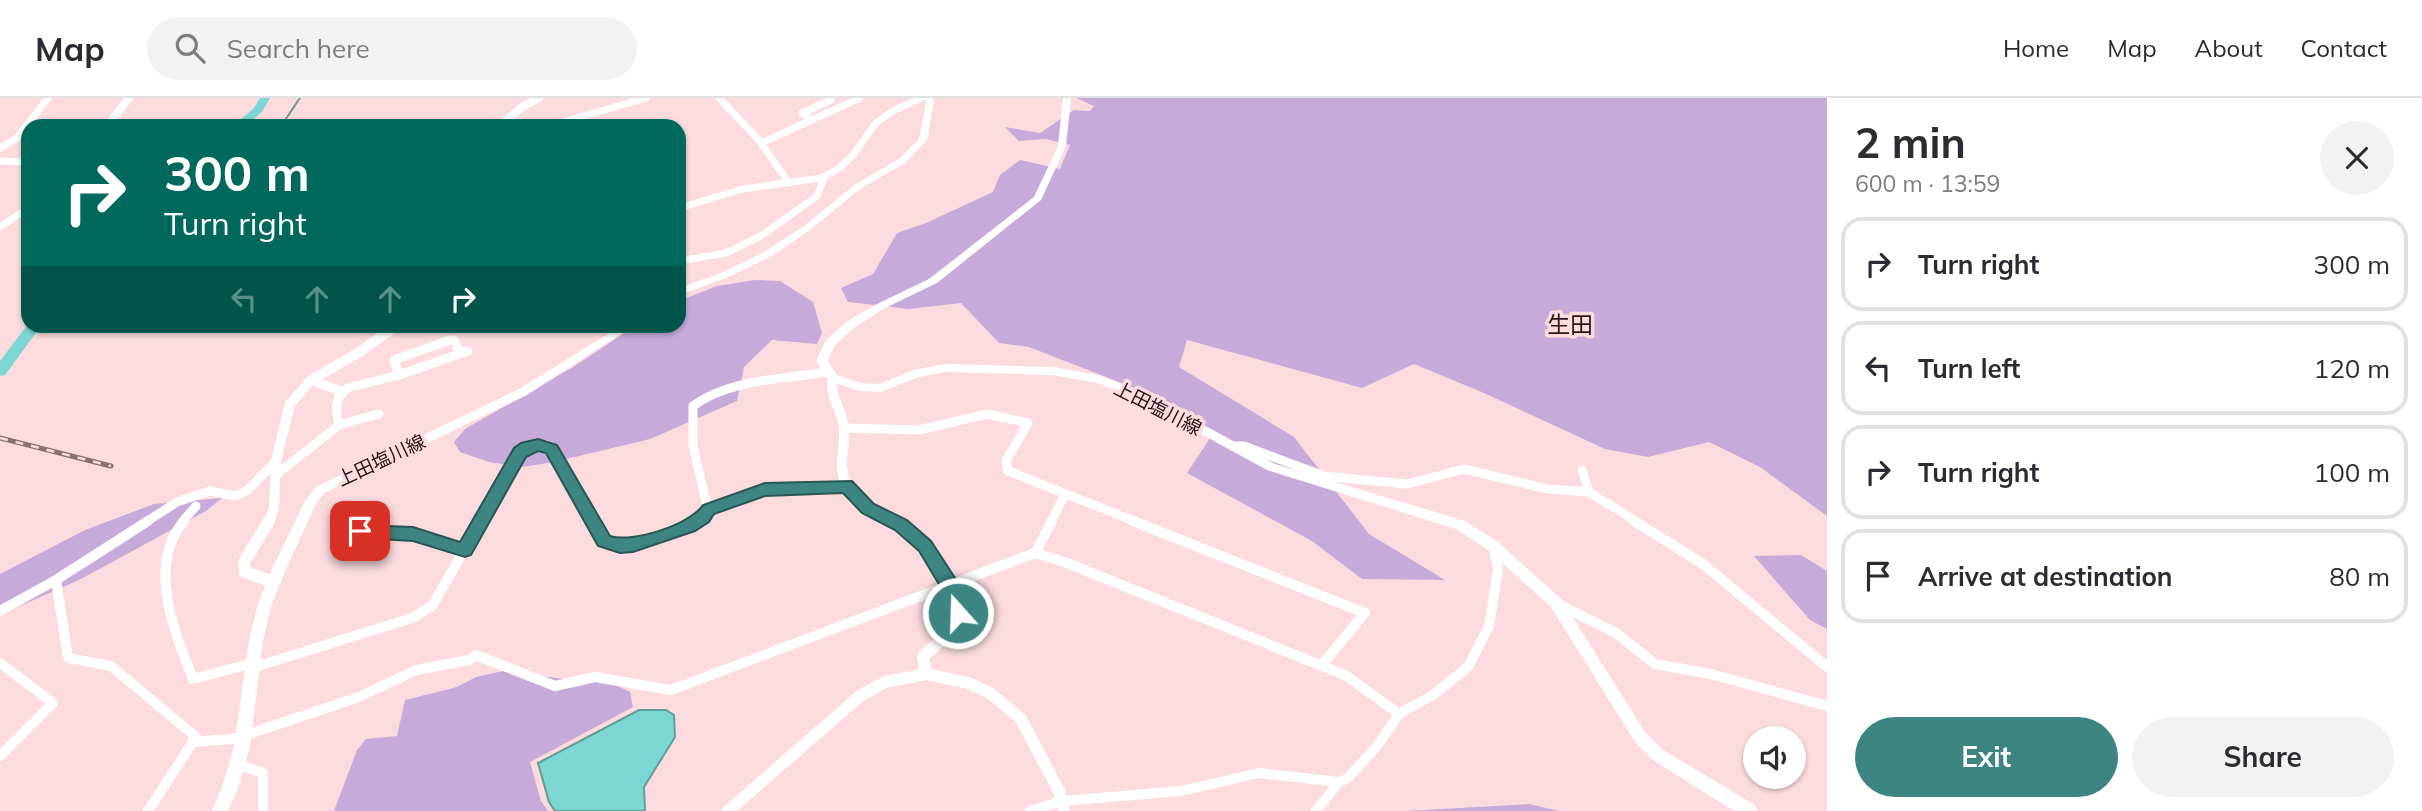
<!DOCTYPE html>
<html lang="en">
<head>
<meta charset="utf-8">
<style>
	:root { --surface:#fff; --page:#f2f2f3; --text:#2b2b33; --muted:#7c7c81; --line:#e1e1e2; --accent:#3d8581 }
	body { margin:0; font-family:Mulish,"Noto Sans JP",sans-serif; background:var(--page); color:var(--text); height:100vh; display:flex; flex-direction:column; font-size:26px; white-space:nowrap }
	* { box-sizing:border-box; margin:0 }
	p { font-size:23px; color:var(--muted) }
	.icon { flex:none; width:38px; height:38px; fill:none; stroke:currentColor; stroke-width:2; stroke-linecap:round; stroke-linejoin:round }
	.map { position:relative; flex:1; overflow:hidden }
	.details { display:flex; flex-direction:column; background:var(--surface); width:595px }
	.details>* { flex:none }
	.top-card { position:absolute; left:21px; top:21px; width:665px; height:214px; border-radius:21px; box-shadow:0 2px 5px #0004; background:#00695c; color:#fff; overflow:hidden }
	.buttons { position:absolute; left:1743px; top:628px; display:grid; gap:14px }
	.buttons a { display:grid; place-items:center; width:63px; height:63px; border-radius:50%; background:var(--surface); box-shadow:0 2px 5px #0004; font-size:35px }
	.pin { position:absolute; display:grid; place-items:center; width:60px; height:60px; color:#fff; margin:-30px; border-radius:14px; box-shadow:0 4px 10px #0006 }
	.me { position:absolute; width:77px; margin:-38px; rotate:340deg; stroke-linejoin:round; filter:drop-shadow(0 0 5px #0008) }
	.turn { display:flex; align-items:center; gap:24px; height:147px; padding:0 28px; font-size:32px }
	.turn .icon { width:91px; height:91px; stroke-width:2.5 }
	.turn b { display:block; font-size:49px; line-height:60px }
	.lanes { display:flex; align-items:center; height:66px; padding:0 28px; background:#0003; justify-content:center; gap:35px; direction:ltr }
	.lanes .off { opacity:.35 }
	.round { display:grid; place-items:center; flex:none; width:74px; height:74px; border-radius:37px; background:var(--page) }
	.summary { display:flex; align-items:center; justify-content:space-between; height:119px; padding:0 28px }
	h1 { font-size:42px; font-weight:700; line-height:52px }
	.action { display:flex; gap:14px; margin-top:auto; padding:14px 28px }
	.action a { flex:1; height:80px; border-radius:42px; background:var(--accent); color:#fff; font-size:28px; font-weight:700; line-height:80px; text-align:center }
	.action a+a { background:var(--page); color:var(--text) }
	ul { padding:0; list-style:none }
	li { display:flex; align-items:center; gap:21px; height:94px; margin:0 14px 10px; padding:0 14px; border:4px solid var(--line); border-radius:21px }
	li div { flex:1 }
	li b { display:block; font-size:26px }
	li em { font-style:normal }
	header { display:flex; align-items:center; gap:42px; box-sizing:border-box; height:98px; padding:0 35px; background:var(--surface); border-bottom:2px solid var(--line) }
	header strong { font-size:33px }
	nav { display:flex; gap:38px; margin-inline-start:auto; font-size:24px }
	.search { width:490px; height:63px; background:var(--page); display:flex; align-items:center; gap:18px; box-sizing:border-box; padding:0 24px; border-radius:38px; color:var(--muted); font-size:26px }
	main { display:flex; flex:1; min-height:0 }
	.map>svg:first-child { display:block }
</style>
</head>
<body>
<header>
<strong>Map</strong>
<div class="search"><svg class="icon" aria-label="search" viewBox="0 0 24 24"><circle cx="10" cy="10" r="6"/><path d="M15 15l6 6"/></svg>Search here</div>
<nav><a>Home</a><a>Map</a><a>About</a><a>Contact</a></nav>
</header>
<main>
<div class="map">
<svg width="1827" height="713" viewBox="0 0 1827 713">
	<rect width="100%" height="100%" fill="#fcdbdf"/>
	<g fill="#c6abda">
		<path d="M1076 0H1827V418L1760 369 1709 344 1648 359 1605 351 1484 295 1414 266 1362 290 1187 242 1179 269 1294 339 1369 436 1445 482 1362 481 1312 443 1187 375 1214 334 1155 298 1029 249 999 245 961 205 909 211 848 204 841 190 873 176 897 135 926 125 993 94 1000 77 1020 62 1060 71 1070 47 1046 41 1019 43 1005 29 1040 35 1074 12 1090 13 1094 8Z"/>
		<path d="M755 182 780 183 813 204 822 235 817 246 772 242 744 269 737 303 650 341 554 364 522 369 489 364 460 354 454 344 465 331 573 269 635 228H679V203L717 188Z"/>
		<path d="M222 400 206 413 81 481 0 517V476L85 432 154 406Z"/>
		<path d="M1801 457 1827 473V531L1810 522 1754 458Z"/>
		<path d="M503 573 564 581 606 582 630 594 633 609 530 664 541 703 548 713H334L357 652 366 641 397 638 405 602 457 589 476 579Z"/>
		<path d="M1529 706 1559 713H1407Z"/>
	</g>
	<path fill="#7cd6d1" stroke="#629c99" stroke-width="2" d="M639 612H666L674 617 675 639 644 689 645 713H555L549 704 538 665Z"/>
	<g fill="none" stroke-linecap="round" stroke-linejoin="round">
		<path stroke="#629c99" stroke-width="2" d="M281 28 300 0"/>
		<g fill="#7cd6d1" fill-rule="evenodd">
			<path d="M260 0H270L262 14 246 28H233L254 10Z"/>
			<path d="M28 226 41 228 5 277 0 278V263Z"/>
		</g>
		<g stroke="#fff" stroke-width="7">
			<path d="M719 0 758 41 789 85"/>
			<path d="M813 22 802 15 831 2"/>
			<path d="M549 28 646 0"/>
			<path d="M761 45 860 0"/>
			<path d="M0 50 17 40 48 0"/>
			<path d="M0 63 28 64"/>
			<path d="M679 110 743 91 821 80 838 71 853 57 876 25 893 13 921 0"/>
			<path d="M679 163 726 155 761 138 817 98 825 78"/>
		</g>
		<g stroke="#fff" stroke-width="9">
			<path d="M399 277 394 262 450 242H454L460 255"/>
			<path d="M311 282 343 294"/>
			<path d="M339 327 336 310 339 299 347 290 399 277 468 253"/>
			<path d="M844 330 919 332 987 316 1028 325 1006 363 1008 373 1137 424"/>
			<path d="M1232 348H1244L1324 378 1407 386 1464 371 1548 391 1589 394 1637 424"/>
			<path d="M1582 372 1589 394"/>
			<path d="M276 377 339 327 379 316"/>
			<path d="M708 412 765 392 833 391 847 388"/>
			<path d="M146 424 177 404 210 393 236 398 248 392 276 363"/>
			<path d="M182 424 196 408"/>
			<path d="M361 424 362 417"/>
			<path d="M480 424 526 349 546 347 551 351 593 424"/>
			<path d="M694 424 708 412 693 348V308C730 281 784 281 828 274"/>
			<path d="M1051 424 1065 396"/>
		</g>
		<g stroke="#fff" stroke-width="10">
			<path d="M184 423C146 467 175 535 193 581L253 565"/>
			<path d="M361 423 360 433 413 436 465 452"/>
			<path d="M592 423 604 443C635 453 669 440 696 423"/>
			<path d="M1133 423 1365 515 1321 568"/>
			<path d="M1634 423 1703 466 1827 569"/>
			<path d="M1035 455 1052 423"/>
			<path d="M56 482 68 560 111 568 196 639 148 713"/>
			<path d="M1558 506 1616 535 1655 566 1711 576 1827 608"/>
			<path d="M0 513 56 482 148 423"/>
			<path d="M0 565 53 605 0 658"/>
			<path d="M252 570 412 520 432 508 481 423"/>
			<path d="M192 644 232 641 246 637 359 599 416 572 469 562 476 557 555 588 595 579 671 592 1035 455 1067 465 1347 578 1399 616"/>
			<path d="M240 667 263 675V713"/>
			<path d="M1030 713 1063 703 1181 693 1259 675 1339 684"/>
			<path d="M1316 713 1339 684 1349 679 1378 647 1399 616 1433 597 1468 569 1489 528 1498 471 1493 448"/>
		</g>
		<path stroke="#fff" stroke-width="8" d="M500 28 522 9 539 0"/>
		<g stroke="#fff" stroke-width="10">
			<path d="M833 280C829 298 841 310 844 328 845 341 842 354 842 367 842 399 871 411 895 424"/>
			<path d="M269 424 274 410 276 363 290 306 311 282 358 255 396 228"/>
		</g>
		<g stroke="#fff" stroke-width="12">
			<path d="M269 423 244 464 245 474 274 484"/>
			<path d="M892 423C918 437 966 490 956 523 951 538 933 548 923 559L926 576"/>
			<path d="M728 713 860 598 885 584 926 576 968 585 990 595 1021 621 1059 693 1064 713"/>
		</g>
		<g fill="#fff" fill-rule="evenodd">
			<path d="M924 0H932L934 4 927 42 905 65 860 91 810 132 772 158 729 179 679 197V190L721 175 764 154 804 128 854 87 899 61 919 41 926 4Z"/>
			<path d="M1063 0H1071L1066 48 1041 102 937 185 883 211 854 230 835 247 828 263 837 277 861 285 880 286 913 272 945 266 1053 269 1099 277 1154 300 1275 366 1465 423 1498 444 1561 501 1645 634 1663 652 1755 707 1757 713H1734L1653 662 1635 644 1551 509 1488 452 1456 431 1267 372 1146 306 1097 285 1053 277 945 274 919 279 881 294 860 293 829 283 816 263 826 242 846 224 875 207 929 181 1034 99 1058 48Z"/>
			<path d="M621 228H633L527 297 324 395 316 406 286 471 272 506 263 542 250 648 238 690 228 713H212L222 689 234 648 249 542 258 506 272 471 305 403 316 389 519 291Z"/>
		</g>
		<g fill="#fff" fill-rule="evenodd">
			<path d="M124 0H134L112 28H102Z"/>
			<path d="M28 106V114L0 133V125Z"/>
		</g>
		<defs>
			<path id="rail" d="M0 340 111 368"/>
		</defs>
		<use href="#rail" stroke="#886f73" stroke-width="5"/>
		<use href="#rail" stroke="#fcdbdf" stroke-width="2.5" stroke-dasharray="8" stroke-linecap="butt"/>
	</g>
	<path fill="#3d8581" stroke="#285654" stroke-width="2" d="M538 341 557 347 610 438C633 445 689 427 703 407L765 385 852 383 874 406 907 422 931 443 955 480 968 515 965 520 958 523 952 520 940 488 919 453 895 432 862 415 843 395 765 398 714 416 709 424 695 433 633 454 620 455 598 448 546 355 538 353 526 359 471 457 465 459 413 443 360 440 354 438 351 433 354 429 360 427 413 429 460 444 514 350 521 345Z"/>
	<g text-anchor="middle" stroke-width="7" stroke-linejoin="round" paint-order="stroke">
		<g font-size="19" fill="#261417" stroke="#fcdbdf">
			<text transform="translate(1158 310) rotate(27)" y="7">上田塩川線</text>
			<text transform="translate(381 362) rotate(-25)" y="7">上田塩川線</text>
		</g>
		<g font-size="23" fill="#261417" stroke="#fcdbdf">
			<text x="1570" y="235">生田</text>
		</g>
	</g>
</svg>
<div class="buttons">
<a><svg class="icon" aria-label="sound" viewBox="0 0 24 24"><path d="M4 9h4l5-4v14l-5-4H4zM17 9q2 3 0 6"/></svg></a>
</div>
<div class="pin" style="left:360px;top:433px;background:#d93025"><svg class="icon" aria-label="arrive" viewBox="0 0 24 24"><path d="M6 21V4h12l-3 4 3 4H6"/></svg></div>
<svg class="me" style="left:958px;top:515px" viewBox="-20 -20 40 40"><circle r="17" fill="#3d8581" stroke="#fff" stroke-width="3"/><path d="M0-11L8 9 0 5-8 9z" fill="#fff"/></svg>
<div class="top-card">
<div class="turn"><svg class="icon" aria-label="right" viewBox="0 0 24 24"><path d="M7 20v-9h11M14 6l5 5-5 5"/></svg><div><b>300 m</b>Turn right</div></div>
<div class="lanes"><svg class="icon off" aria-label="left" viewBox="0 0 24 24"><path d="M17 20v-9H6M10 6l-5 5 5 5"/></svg><svg class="icon off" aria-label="ahead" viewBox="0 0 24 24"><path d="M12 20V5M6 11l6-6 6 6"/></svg><svg class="icon off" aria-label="ahead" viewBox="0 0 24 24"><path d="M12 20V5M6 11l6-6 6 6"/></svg><svg class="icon" aria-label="right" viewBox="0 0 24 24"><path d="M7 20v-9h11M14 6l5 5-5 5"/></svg></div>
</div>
</div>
<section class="details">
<div class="summary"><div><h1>2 min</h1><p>600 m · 13:59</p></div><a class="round"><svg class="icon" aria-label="close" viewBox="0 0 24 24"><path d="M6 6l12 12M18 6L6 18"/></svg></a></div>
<ul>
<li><svg class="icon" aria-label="right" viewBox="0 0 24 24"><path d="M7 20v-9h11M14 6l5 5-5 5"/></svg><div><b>Turn right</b></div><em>300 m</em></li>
<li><svg class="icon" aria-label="left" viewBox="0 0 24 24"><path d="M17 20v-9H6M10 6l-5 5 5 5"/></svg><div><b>Turn left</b></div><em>120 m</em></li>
<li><svg class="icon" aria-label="right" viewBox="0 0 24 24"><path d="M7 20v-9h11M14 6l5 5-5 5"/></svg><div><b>Turn right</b></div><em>100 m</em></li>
<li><svg class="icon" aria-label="arrive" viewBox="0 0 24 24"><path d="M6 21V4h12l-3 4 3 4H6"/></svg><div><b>Arrive at destination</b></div><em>80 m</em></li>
</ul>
<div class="action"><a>Exit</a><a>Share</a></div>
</section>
</main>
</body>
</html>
